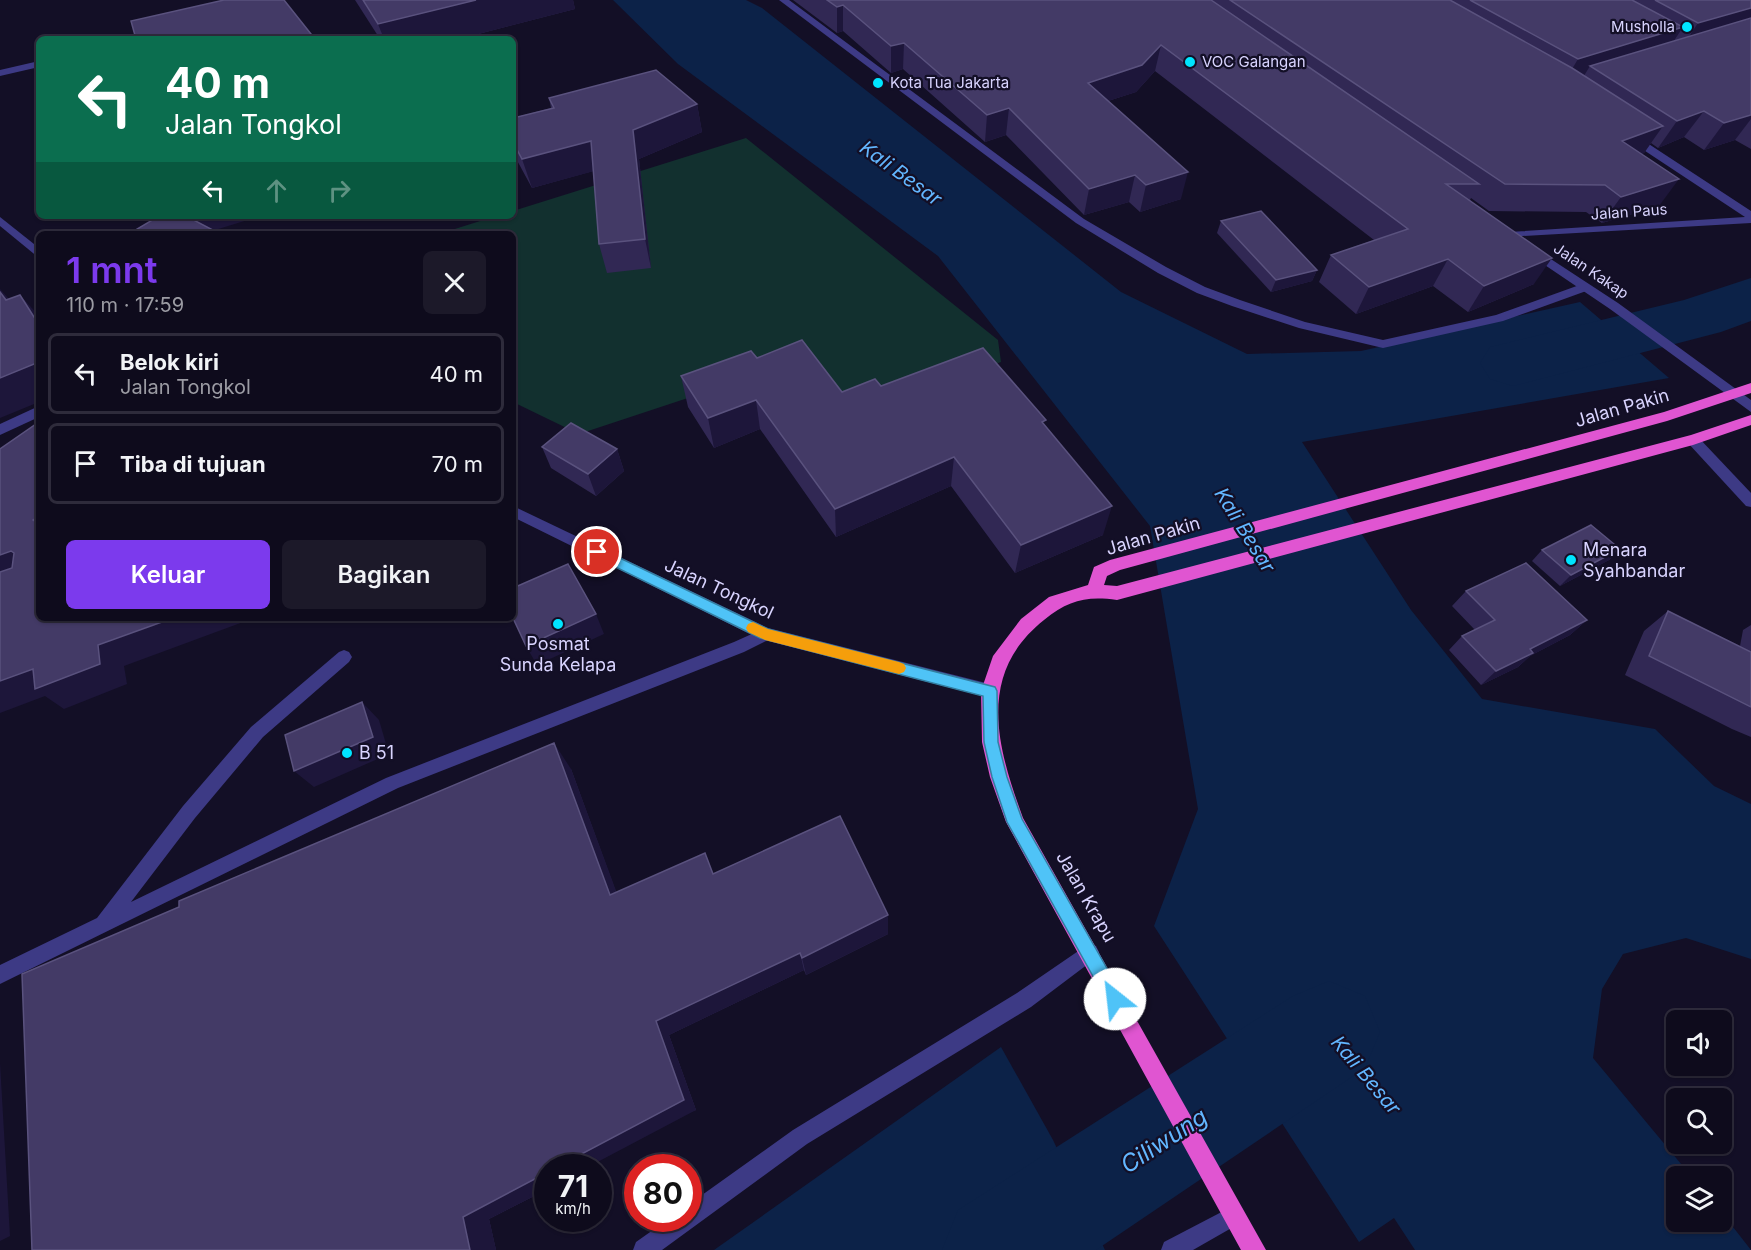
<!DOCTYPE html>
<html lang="id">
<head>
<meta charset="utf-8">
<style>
	:root { --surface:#0e0b1c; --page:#1c1929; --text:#f1f3f6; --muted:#9b9ba3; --line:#2e2b3b; --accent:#7c3aed }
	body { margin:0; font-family:Inter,sans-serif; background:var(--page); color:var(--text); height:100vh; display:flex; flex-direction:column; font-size:22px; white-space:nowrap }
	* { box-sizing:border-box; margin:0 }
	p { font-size:20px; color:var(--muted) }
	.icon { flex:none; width:33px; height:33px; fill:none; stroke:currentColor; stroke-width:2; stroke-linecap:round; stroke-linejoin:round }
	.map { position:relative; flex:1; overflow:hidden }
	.sheet { position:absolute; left:36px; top:231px; width:480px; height:390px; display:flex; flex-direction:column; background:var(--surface); border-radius:9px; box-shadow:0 2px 4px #0004,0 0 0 2px var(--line) }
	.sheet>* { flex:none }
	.banner { position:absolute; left:36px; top:36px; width:480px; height:183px; border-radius:9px; box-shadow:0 2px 4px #0004,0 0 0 2px var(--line); background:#0b6e4f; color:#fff; overflow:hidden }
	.buttons { position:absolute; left:1666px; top:1010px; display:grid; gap:12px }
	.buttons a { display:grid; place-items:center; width:66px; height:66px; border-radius:9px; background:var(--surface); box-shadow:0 2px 4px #0004,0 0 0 2px var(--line); font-size:30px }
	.speed { position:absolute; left:534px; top:1154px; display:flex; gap:12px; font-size:30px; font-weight:700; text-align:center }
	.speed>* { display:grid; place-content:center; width:78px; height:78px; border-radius:50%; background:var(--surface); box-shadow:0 2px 4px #0004,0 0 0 2px var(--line); line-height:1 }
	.speed small { font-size:15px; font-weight:400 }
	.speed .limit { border:9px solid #d22; background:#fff; color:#111 }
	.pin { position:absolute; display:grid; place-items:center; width:51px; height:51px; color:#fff; margin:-26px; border:3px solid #fff; border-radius:50%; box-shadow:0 2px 6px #0007 }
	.me { position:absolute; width:66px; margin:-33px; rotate:331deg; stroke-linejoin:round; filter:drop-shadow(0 0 4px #0008) }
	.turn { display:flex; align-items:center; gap:21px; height:126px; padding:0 30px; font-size:27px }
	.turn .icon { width:78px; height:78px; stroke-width:2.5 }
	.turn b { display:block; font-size:42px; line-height:51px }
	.lanes { display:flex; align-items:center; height:57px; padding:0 30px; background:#0003; justify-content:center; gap:30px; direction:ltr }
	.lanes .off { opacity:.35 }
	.round { display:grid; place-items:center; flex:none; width:63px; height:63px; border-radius:9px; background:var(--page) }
	.head { display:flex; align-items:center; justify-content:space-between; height:102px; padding:0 30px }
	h1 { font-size:36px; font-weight:600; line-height:45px; color:var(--accent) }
	.cta { display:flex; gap:12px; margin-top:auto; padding:12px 30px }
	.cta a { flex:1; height:69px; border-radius:9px; background:var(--accent); color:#fff; font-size:24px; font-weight:600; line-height:69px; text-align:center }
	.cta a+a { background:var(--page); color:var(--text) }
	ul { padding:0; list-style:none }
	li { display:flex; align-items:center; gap:18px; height:81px; margin:0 12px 9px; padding:0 18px; border:3px solid var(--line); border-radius:9px }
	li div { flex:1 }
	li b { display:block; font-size:22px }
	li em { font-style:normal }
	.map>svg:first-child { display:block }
</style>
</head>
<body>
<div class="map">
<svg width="1751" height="1250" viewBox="0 0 1751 1250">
	<rect width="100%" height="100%" fill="#130f26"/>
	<path fill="#12302f" d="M746 138 998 340 1001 362 971 372 924 393 706 392 579 434 513 402V234H439L496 216H513V211Z"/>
	<g fill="#0c2248">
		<path d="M613 0H746L762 8 1121 292 1247 354 1361 351 1580 302 1669 378 1302 442 1411 610 1482 699 1655 729 1714 786 1751 804V959L1686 938 1623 954 1602 989 1593 1058 1691 1176H1677V1221H1722V1213L1751 1250H1415L1394 1218 1359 1242 1154 926 1198 809 1150 526 938 256 678 64Z"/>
		<path d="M1001 1047 1053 1140 1105 1250H714Z"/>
	</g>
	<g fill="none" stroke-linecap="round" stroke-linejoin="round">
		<g fill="#0c2248" fill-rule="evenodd">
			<path d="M1751 278V321L1721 332 1513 386 1490 379 1480 363 1490 347 1684 300Z"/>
			<path d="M1329 981 1365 996 1380 1032 1365 1068 1096 1250H942L958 1210 1293 996Z"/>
		</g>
		<g fill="#3d3a85" fill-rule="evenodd">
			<path d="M779 0H789L1084 219 1166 267 1205 287 1240 300 1305 322 1383 340 1496 315 1585 283 1591 287 1589 290 1503 321 1383 348 1299 328 1232 306 1197 293 1158 273 1076 223Z"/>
			<path d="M39 61V67L0 76V70Z"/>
			<path d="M39 406V417L0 435V424Z"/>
			<path d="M1693 435 1698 437 1751 493V507L1746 506 1688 443 1686 440Z"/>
			<path d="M765 628 770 629 773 634 770 639 744 652 398 788 0 984V965L97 918 183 806 251 727 339 652 344 650 349 652 352 657 349 662 263 737 195 818 131 902 386 778 734 642Z"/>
		</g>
		<g fill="#3d3a85" fill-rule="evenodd">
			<path d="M1627 135H1635L1751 211V223L1505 237 1503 235 1509 232 1745 217 1627 139Z"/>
			<path d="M1534 248 1618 303 1751 400V412L1610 309 1530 255V249Z"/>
			<path d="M1090 943 1096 946 1099 952 1096 958 1031 1007 807 1144 662 1250H633L636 1242 670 1218H688V1205L793 1130 1017 993Z"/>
			<path d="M1235 1205 1242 1208 1245 1215 1242 1222 1193 1250H1161L1164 1242Z"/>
		</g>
		<g fill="#3d3a85" fill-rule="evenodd">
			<path d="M0 217 39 248V258L0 226Z"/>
			<path d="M513 506 768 628 990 684 996 686 998 691 996 696 990 698 760 639 513 517Z"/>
		</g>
		<path fill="#e055d1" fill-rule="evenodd" d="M1751 383V393L1667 421 1120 570 1107 576 1104 585 1117 586 1691 435 1751 415V425L1693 445 1117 600C1086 596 1069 600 1044 620 976 674 997 747 1023 818L1266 1250H1241L1006 822 990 777 982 742 981 691 993 656 1021 619 1049 597 1088 585 1094 567 1110 560 1664 412Z"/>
	</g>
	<g fill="#312854">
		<path d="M355 0H573L575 9 459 39H380Z"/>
		<path d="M793 0H1751V149L1735 140 1704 150 1684 137 1658 148 1651 143 1644 153 1641 154 1659 206 1602 223 1586 212 1489 211 1471 198 1470 200 1534 284 1468 312 1433 286 1356 314 1319 282 1331 255 1374 240 1155 71 1136 92 1108 101 1181 199 1140 212 1129 202 1084 215 1006 135 985 142 903 69 891 73 843 31 837 33Z"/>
		<path d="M549 98 697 104 702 132 639 159 651 268 607 273 599 244 593 171 532 188 513 153V118L551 108Z"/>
		<path d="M1221 221 1317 270 1312 281 1271 292 1217 233Z"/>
		<path d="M757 358 842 392 881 386 1045 425 1103 535 1015 573 951 486 836 537 760 429 714 448 688 407 681 376Z"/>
		<path d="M542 447 617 449 624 471 596 496 551 468Z"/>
		<path d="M1620 549 1609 560 1560 586 1532 561 1542 550Z"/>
		<path d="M1466 591 1587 620 1570 635 1530 656 1518 667 1481 685 1449 650 1462 636 1475 630 1452 606Z"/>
		<path d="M1668 611 1740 646 1743 630 1751 625V737L1732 729 1625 675 1644 631Z"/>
		<path d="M571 769 616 892 714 873 888 915V934L806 975 804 970 669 1035 696 1110 548 1167V1189L489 1219 496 1250H32Z"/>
	</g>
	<g fill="#1d163a">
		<path d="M476 0H573L575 9 459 39H384L378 24Z"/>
		<path d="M843 5V31L837 33V7Z"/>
		<path d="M1751 8V29L1680 50 1698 23Z"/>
		<path d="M1683 27 1666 53 1590 66 1582 79 1562 86 1578 59Z"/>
		<path d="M904 43 903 69 891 73V46Z"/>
		<path d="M1161 45 1155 71 1136 92 1083 109 1088 83Z"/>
		<path d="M697 104 702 132 639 159 651 268 645 239 633 130Z"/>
		<path d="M1009 108 1006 135 985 142 987 115Z"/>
		<path d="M1704 111 1684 137 1658 148 1677 121Z"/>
		<path d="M1751 115V119L1735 140 1704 150 1724 123Z"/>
		<path d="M1663 126 1644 153 1605 168 1622 141Z"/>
		<path d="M591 141 598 170 532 188 522 159Z"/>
		<path d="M1188 172 1181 199 1140 212 1146 185Z"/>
		<path d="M1135 175 1129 202 1084 215 1089 189Z"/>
		<path d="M1679 179 1659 206 1602 223 1621 197Z"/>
		<path d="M175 216H253L254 218 212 231 214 234H203Z"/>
		<path d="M1552 258 1534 284 1468 312 1484 286Z"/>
		<path d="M1448 259 1433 286 1356 314 1369 287Z"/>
		<path d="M1317 270 1312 281 1271 292 1276 280Z"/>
		<path d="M0 289 18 309 6 300 0 292Z"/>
		<path d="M20 295 39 316 34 317Z"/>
		<path d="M39 362V402L0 418V378Z"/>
		<path d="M756 400 760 429 714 448 708 418Z"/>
		<path d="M617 449 624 471 596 496 588 474Z"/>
		<path d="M954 457 951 486 836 537 835 509Z"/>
		<path d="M1112 506 1103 535 1015 573 1021 545Z"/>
		<path d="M39 516V525L33 520Z"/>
		<path d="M1620 549 1609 560 1560 586 1571 575Z"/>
		<path d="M11 551 38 574 0 589V555Z"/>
		<path d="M596 614 604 634 537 665 526 646Z"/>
		<path d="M173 618H254L124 666 127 684 64 709 45 696 0 713V681Z"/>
		<path d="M1587 620 1570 635 1530 656 1518 667 1481 685 1496 671 1530 649Z"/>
		<path d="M362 702 379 720 389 754 314 787 294 771Z"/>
		<path d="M554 743 571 769 625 915 610 895Z"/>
		<path d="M888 915V934L806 975 802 958Z"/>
		<path d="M800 953 804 970 669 1035 696 1110 588 1167H557L656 1021Z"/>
		<path d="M0 1063 10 1236 0 1241Z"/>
		<path d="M548 1172V1189L489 1219 496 1250H470L463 1217Z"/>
	</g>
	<g fill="#433a66" stroke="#5a527e" stroke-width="1.5">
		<path d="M224 0H284L315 39H136L131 21Z"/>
		<path d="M363 0H476L378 24Z"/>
		<path d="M827 0H1211L1479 184H1446L1552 258 1484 286 1448 259 1369 287 1331 255 1408 229 1161 45 1142 65 1088 83 1188 172 1146 185 1135 175 1089 189 1009 108 987 115 904 43 891 46 843 5 837 7Z"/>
		<path d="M1230 0H1450L1572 68 1663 126 1622 141 1679 179 1621 197 1605 185 1505 184Z"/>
		<path d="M1470 0H1632L1683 27 1578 59Z"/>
		<path d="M1655 0H1751V8L1698 23Z"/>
		<path d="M1751 18V115L1724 123 1704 111 1677 121 1590 66Z"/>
		<path d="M656 70 697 104 633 130 645 239 599 244 591 141 522 159 513 142V118L554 108 549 98Z"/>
		<path d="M1261 211 1317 270 1276 280 1221 221Z"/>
		<path d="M159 216H186L211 229 203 234H137L132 232Z"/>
		<path d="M0 292 6 300 20 295 34 317 39 315V362L0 378Z"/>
		<path d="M802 340 842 392 875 379 881 386 983 348 1046 420 1042 422 1112 506 1021 545 954 457 835 509 756 400 708 418 681 376 751 351 757 358Z"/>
		<path d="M39 422V516L33 520 39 524V618H173L98 645 100 664 35 689 33 669 0 681V572L12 568 14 553 11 551 0 555V449Z"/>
		<path d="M571 423 617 449 588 474 542 447Z"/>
		<path d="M1591 525 1620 549 1571 575 1542 550Z"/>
		<path d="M1526 563 1587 620 1530 649 1533 653 1496 671 1462 636 1495 620 1466 591Z"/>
		<path d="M568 564 596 614 526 646 513 618V588Z"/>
		<path d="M1668 611 1751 652V707L1649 656Z"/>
		<path d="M362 702 373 737 294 771 285 735Z"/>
		<path d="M554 743 610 895 705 853 713 874 840 816 888 915 802 958 800 953 656 1021 684 1100 557 1167H548V1172L463 1217 470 1250H32L22 974 179 907V901Z"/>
	</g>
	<path fill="#4fc3f7" stroke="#337fa1" stroke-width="1.5" d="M597 547 768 629 995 687 997 691 998 742 1007 777 1022 819 1121 993 1123 999 1121 1005 1115 1008 1109 1005 1007 822 992 777 984 742 983 696 760 638 593 556 591 552 593 548Z"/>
	<path fill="#f59e0b" d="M753 622 768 629 899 662 904 664 906 668 904 672 899 674 765 640 748 632 746 628 748 624Z"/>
	<g fill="#00e5ff" stroke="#130f26" stroke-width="2">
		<circle cx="1687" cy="27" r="6"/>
		<circle cx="1190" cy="62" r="6"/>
		<circle cx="878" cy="83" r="6"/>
		<circle cx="1571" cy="560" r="6"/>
		<circle cx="558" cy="624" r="6"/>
		<circle cx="347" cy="753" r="6"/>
	</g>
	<g text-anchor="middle" stroke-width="4.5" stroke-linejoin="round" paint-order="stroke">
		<g font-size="15" fill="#d9d4ff" stroke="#130f26" text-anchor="start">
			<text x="1675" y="32" text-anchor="end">Musholla</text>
			<text x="1202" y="67">VOC Galangan</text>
			<text x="890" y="88">Kota Tua Jakarta</text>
		</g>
		<g font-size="15" fill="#d9d4ff" stroke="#130f26">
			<text transform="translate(1629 212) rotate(-4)" y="5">Jalan Paus</text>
			<text transform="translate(1591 271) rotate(34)" y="5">Jalan Kakap</text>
		</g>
		<g font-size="18" fill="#d9d4ff" stroke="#130f26">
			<text transform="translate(1622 408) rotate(-16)" y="6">Jalan Pakin</text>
			<text transform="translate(1153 536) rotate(-16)" y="6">Jalan Pakin</text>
			<text transform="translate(719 589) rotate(25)" y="6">Jalan Tongkol</text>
			<text transform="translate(1086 897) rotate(60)" y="6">Jalan Krapu</text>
		</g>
		<g font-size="18" fill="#d9d4ff" stroke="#130f26" text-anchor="start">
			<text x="1583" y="556">Menara<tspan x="1583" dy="21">Syahbandar</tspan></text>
			<text x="558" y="650" text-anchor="middle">Posmat<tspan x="558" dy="21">Sunda Kelapa</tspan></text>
			<text x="359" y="759">B 51</text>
		</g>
		<g font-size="20" font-style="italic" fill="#62b6ff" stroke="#130f26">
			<text transform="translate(901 173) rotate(36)" y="7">Kali Besar</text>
			<text transform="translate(1245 530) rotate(58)" y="7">Kali Besar</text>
			<text transform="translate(1366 1075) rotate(50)" y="7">Kali Besar</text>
		</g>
		<g font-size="24" font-style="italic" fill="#62b6ff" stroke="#130f26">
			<text transform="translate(1164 1141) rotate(-33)" y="8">Ciliwung</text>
		</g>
	</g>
</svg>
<div class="buttons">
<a><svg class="icon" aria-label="sound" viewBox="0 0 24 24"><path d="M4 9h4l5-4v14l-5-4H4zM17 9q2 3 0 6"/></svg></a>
<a><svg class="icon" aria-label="search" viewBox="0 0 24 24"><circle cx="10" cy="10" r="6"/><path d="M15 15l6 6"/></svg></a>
<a><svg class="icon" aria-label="layers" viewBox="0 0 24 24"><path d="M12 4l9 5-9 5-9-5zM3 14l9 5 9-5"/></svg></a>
</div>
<div class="speed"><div>71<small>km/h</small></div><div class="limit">80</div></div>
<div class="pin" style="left:597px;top:552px;background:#d93025"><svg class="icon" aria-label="arrive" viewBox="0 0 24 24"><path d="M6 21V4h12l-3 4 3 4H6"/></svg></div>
<svg class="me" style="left:1115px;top:999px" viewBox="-20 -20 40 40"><circle r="19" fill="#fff"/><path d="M0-13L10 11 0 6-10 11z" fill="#4fc3f7"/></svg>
<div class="banner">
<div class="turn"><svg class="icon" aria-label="left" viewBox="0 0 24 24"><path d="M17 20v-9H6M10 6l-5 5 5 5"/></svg><div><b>40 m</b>Jalan Tongkol</div></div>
<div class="lanes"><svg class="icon" aria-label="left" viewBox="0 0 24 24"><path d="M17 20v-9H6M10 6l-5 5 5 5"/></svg><svg class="icon off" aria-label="ahead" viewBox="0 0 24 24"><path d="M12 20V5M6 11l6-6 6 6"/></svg><svg class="icon off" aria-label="right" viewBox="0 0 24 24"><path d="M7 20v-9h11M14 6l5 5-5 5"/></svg></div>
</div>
<section class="sheet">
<div class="head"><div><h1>1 mnt</h1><p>110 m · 17:59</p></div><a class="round"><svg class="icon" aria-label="close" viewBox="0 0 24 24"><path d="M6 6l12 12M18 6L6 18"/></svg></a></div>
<ul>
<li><svg class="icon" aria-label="left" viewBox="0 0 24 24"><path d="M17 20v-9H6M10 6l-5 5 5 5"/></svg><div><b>Belok kiri</b><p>Jalan Tongkol</p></div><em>40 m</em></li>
<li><svg class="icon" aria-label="arrive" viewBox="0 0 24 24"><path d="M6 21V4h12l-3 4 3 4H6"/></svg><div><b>Tiba di tujuan</b></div><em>70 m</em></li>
</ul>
<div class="cta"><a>Keluar</a><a>Bagikan</a></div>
</section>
</div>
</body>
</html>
